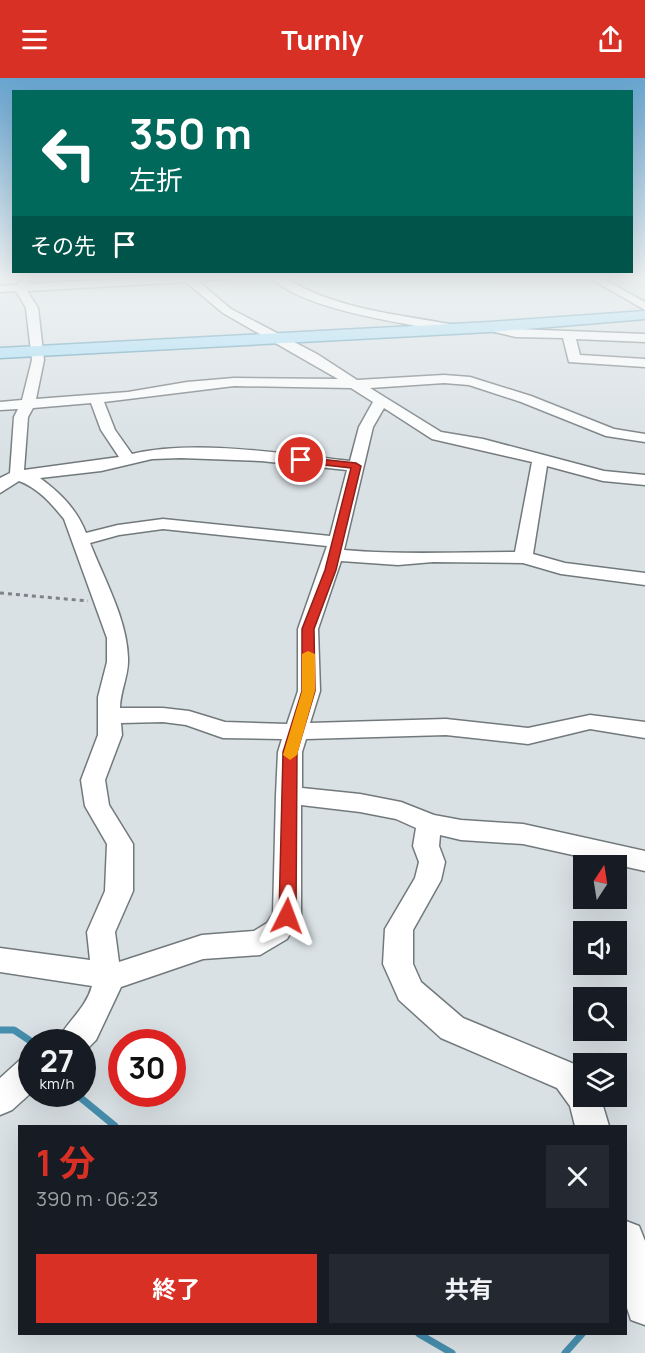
<!DOCTYPE html>
<html lang="ja">
<head>
<meta charset="utf-8">
<style>
	:root { --surface:#171b24; --page:#242831; --text:#f1f3f6; --muted:#9ea1a6; --accent:#d93025 }
	body { margin:0; font-family:Manrope,"Noto Sans JP",sans-serif; background:var(--page); color:var(--text); height:100vh; display:flex; flex-direction:column; font-size:22px; white-space:nowrap }
	* { box-sizing:border-box; margin:0 }
	p { font-size:20px; color:var(--muted) }
	.icon { flex:none; width:33px; height:33px; fill:none; stroke:currentColor; stroke-width:2; stroke-linecap:round; stroke-linejoin:round }
	.map { position:relative; flex:1; overflow:hidden }
	.drawer { position:absolute; left:18px; top:1047px; width:609px; height:210px; display:flex; flex-direction:column; background:var(--surface); border-radius:0px; box-shadow:0 6px 24px #0002 }
	.drawer>* { flex:none }
	.hud { position:absolute; left:12px; top:12px; width:621px; height:183px; border-radius:0px; box-shadow:0 6px 24px #0002; background:#00695c; color:#fff; overflow:hidden }
	.needle { width:39px; rotate:12deg }
	.tools { position:absolute; left:573px; top:777px; display:grid; gap:12px }
	.tools a { display:grid; place-items:center; width:54px; height:54px; border-radius:0px; background:var(--surface); box-shadow:0 6px 24px #0002; font-size:30px }
	.speed { position:absolute; left:18px; top:951px; display:flex; gap:12px; font-size:30px; font-weight:700; text-align:center }
	.speed>* { display:grid; place-content:center; width:78px; height:78px; border-radius:50%; background:var(--surface); box-shadow:0 6px 24px #0002; line-height:1 }
	.speed small { font-size:15px; font-weight:400 }
	.speed .limit { border:9px solid #d22; background:#fff; color:#111 }
	.pin { position:absolute; display:grid; place-items:center; width:51px; height:51px; color:#fff; margin:-26px; border:3px solid #fff; border-radius:50%; box-shadow:0 2px 6px #0007 }
	.me { position:absolute; width:66px; margin:-33px; rotate:3deg; stroke-linejoin:round; filter:drop-shadow(0 0 4px #0008) }
	.turn { display:flex; align-items:center; gap:21px; height:126px; padding:0 18px; font-size:27px }
	.turn .icon { width:78px; height:78px; stroke-width:2.5 }
	.turn b { display:block; font-size:42px; line-height:51px }
	.then { display:flex; align-items:center; height:57px; padding:0 18px; background:#0003; gap:12px; font-size:22px }
	.round { display:grid; place-items:center; flex:none; width:63px; height:63px; border-radius:0px; background:var(--page) }
	.head { display:flex; align-items:center; justify-content:space-between; height:102px; padding:0 18px }
	h1 { font-size:36px; font-weight:700; line-height:45px; color:var(--accent) }
	.cta { display:flex; gap:12px; margin-top:auto; padding:12px 18px }
	.cta a { flex:1; height:69px; border-radius:0px; background:var(--accent); color:#fff; font-size:24px; font-weight:700; line-height:69px; text-align:center }
	.cta a+a { background:var(--page); color:var(--text) }
	header { display:flex; justify-content:space-between; align-items:center; height:78px; padding:0 18px; background:var(--accent); color:#fff; font-size:27px; font-weight:700 }
	.map>svg:first-child { display:block }
</style>
</head>
<body>
<header><svg class="icon" aria-label="menu" viewBox="0 0 24 24"><path d="M4 6h16M4 12h16M4 18h16"/></svg>Turnly<svg class="icon" aria-label="share" viewBox="0 0 24 24"><path d="M12 15V3M7 8l5-5 5 5M5 13v7h14v-7"/></svg></header>
<div class="map">
<svg width="645" height="1275" viewBox="0 0 645 1275">
	<rect width="100%" height="100%" fill="#d9e1e5"/>
	<g fill="none" stroke-linecap="round" stroke-linejoin="round">
		<g stroke="#468ead" stroke-width="7">
			<path d="M0 952H14L32 964"/>
			<path d="M76 1016 115 1048"/>
			<path d="M419 1256 452 1275"/>
			<path d="M565 1275 582 1256"/>
		</g>
		<defs>
			<g id="minor">
				<path d="M25 198 34 199 29 206 179 198H233L228 201 198 203 231 231 317 276 357 302 444 297 470 299 531 318 614 351 645 356V364L606 358 521 324 469 307 444 305 370 310 441 354 483 361 604 393 645 397V407L603 403 547 388 533 476 565 485 645 495V507L561 496 523 485 433 484 398 487 341 483 318 551 320 613 310 645 446 641 528 650 590 637 645 644V660L590 651 528 666 446 657 306 661 302 674V710L360 716 401 724 434 737 461 742 523 746 645 773V793L523 766 461 762 440 757 439 768 445 784 441 802 413 852V886L421 904 463 940 579 988 584 993V1018H600L609 1048H575L570 1028 557 1010 441 960 399 922 383 886 385 851 415 800 419 784 413 768 416 750 396 741 360 734 301 727V838L287 861 260 877 203 881 121 909 96 962 84 974 82 964H57C66 944 86 931 92 908L0 894V870L90 882 87 854 105 813 107 766 85 728 81 702 98 657V619L107 584V560L64 441C51 425 38 410 19 403L0 415V400L10 395 14 339 18 331 0 332V324L22 322 32 282 26 230 16 213 0 214V208L17 207ZM186 204 223 235 338 301 234 300 187 304 128 314 36 321 44 282 38 230 27 213ZM234 308 351 310 373 324 359 349 350 383C284 376 197 361 132 376L115 352 104 324ZM91 325 101 352 119 379 24 392 28 339 33 330ZM384 330 432 361 532 384 515 474C458 474 401 477 344 472L373 349ZM181 380 261 383 347 392 330 458 163 441 118 447 86 455C76 430 60 415 40 400L101 393 152 381ZM163 451 327 468 298 551V613L287 646 225 644 189 633 163 630H120C120 613 129 597 128 580 127 541 104 501 90 465L119 457ZM163 644 186 647 223 660 282 661 278 674 276 717 273 836 267 845 254 853 202 857 119 884 115 854 133 813V766L109 727 105 702 122 657 121 645Z"/>
				<path d="M270 198C284 197 298 208 312 214 356 233 407 238 454 247L460 251 454 255C407 245 302 233 270 198Z"/>
				<path d="M586 198H598L645 224V232Z"/>
				<path d="M490 245 516 251 645 256V264L576 261 580 277 645 281V289L569 284 563 260 516 259 486 252V246Z"/>
				<path d="M32 977V1014L12 1032 0 1037V1000L21 981Z"/>
				<path d="M626 1143 639 1148 645 1163V1247L631 1242 626 1227Z"/>
			</g>
			<path id="major" d="M645 233V241L490 254 0 280V270L490 244Z"/>
		</defs>
		<use href="#minor" stroke="#72797c" stroke-width="3"/>
		<use href="#major" stroke="#4b8fac" stroke-width="3"/>
		<path stroke="#7d8386" stroke-width="3" stroke-dasharray="4 4" stroke-linecap="butt" d="M0 515 88 523"/>
		<use href="#minor" fill="#fff" fill-rule="evenodd"/>
		<use href="#major" fill="#a0ddf8" fill-rule="evenodd"/>
	</g>
	<linearGradient id="sky" x2="0" y2="1"><stop stop-color="#67a5d0"/><stop offset="0.53" stop-color="#eef2f3"/><stop offset="1" stop-color="#eef2f3" stop-opacity="0"/></linearGradient>
	<rect width="645" height="376" fill="url(#sky)"/>
	<path fill="#d93025" stroke="#8d1f18" stroke-width="1.5" d="M301 379 356 385 361 388 336 492 314 551 315 613 297 674 296 838 293 843H281L279 838 283 674 302 613V551L325 492 351 390 298 384 296 382Z"/>
	<path fill="#f59e0b" d="M308 573 315 576V613L297 677 290 682 283 677 302 613V576Z"/>
</svg>
<div class="tools">
<a><svg class="needle" viewBox="-14 -14 28 28"><path d="M0-13l5 13h-10z" fill="#e53935"/><path d="M0 13l5-13h-10z" fill="#9ea1a6"/></svg></a>
<a><svg class="icon" aria-label="sound" viewBox="0 0 24 24"><path d="M4 9h4l5-4v14l-5-4H4zM17 9q2 3 0 6"/></svg></a>
<a><svg class="icon" aria-label="search" viewBox="0 0 24 24"><circle cx="10" cy="10" r="6"/><path d="M15 15l6 6"/></svg></a>
<a><svg class="icon" aria-label="layers" viewBox="0 0 24 24"><path d="M12 4l9 5-9 5-9-5zM3 14l9 5 9-5"/></svg></a>
</div>
<div class="speed"><div>27<small>km/h</small></div><div class="limit">30</div></div>
<div class="pin" style="left:301px;top:382px;background:#d93025"><svg class="icon" aria-label="arrive" viewBox="0 0 24 24"><path d="M6 21V4h12l-3 4 3 4H6"/></svg></div>
<svg class="me" style="left:287px;top:838px" viewBox="-20 -20 40 40"><path d="M0-17L14 15 0 8-14 15z" fill="#d93025" stroke="#fff" stroke-width="4"/></svg>
<div class="hud">
<div class="turn"><svg class="icon" aria-label="left" viewBox="0 0 24 24"><path d="M17 20v-9H6M10 6l-5 5 5 5"/></svg><div><b>350 m</b>左折</div></div>
<div class="then">その先<svg class="icon" aria-label="arrive" viewBox="0 0 24 24"><path d="M6 21V4h12l-3 4 3 4H6"/></svg></div>
</div>
<section class="drawer">
<div class="head"><div><h1>1 分</h1><p>390 m · 06:23</p></div><a class="round"><svg class="icon" aria-label="close" viewBox="0 0 24 24"><path d="M6 6l12 12M18 6L6 18"/></svg></a></div>
<div class="cta"><a>終了</a><a>共有</a></div>
</section>
</div>
</body>
</html>
